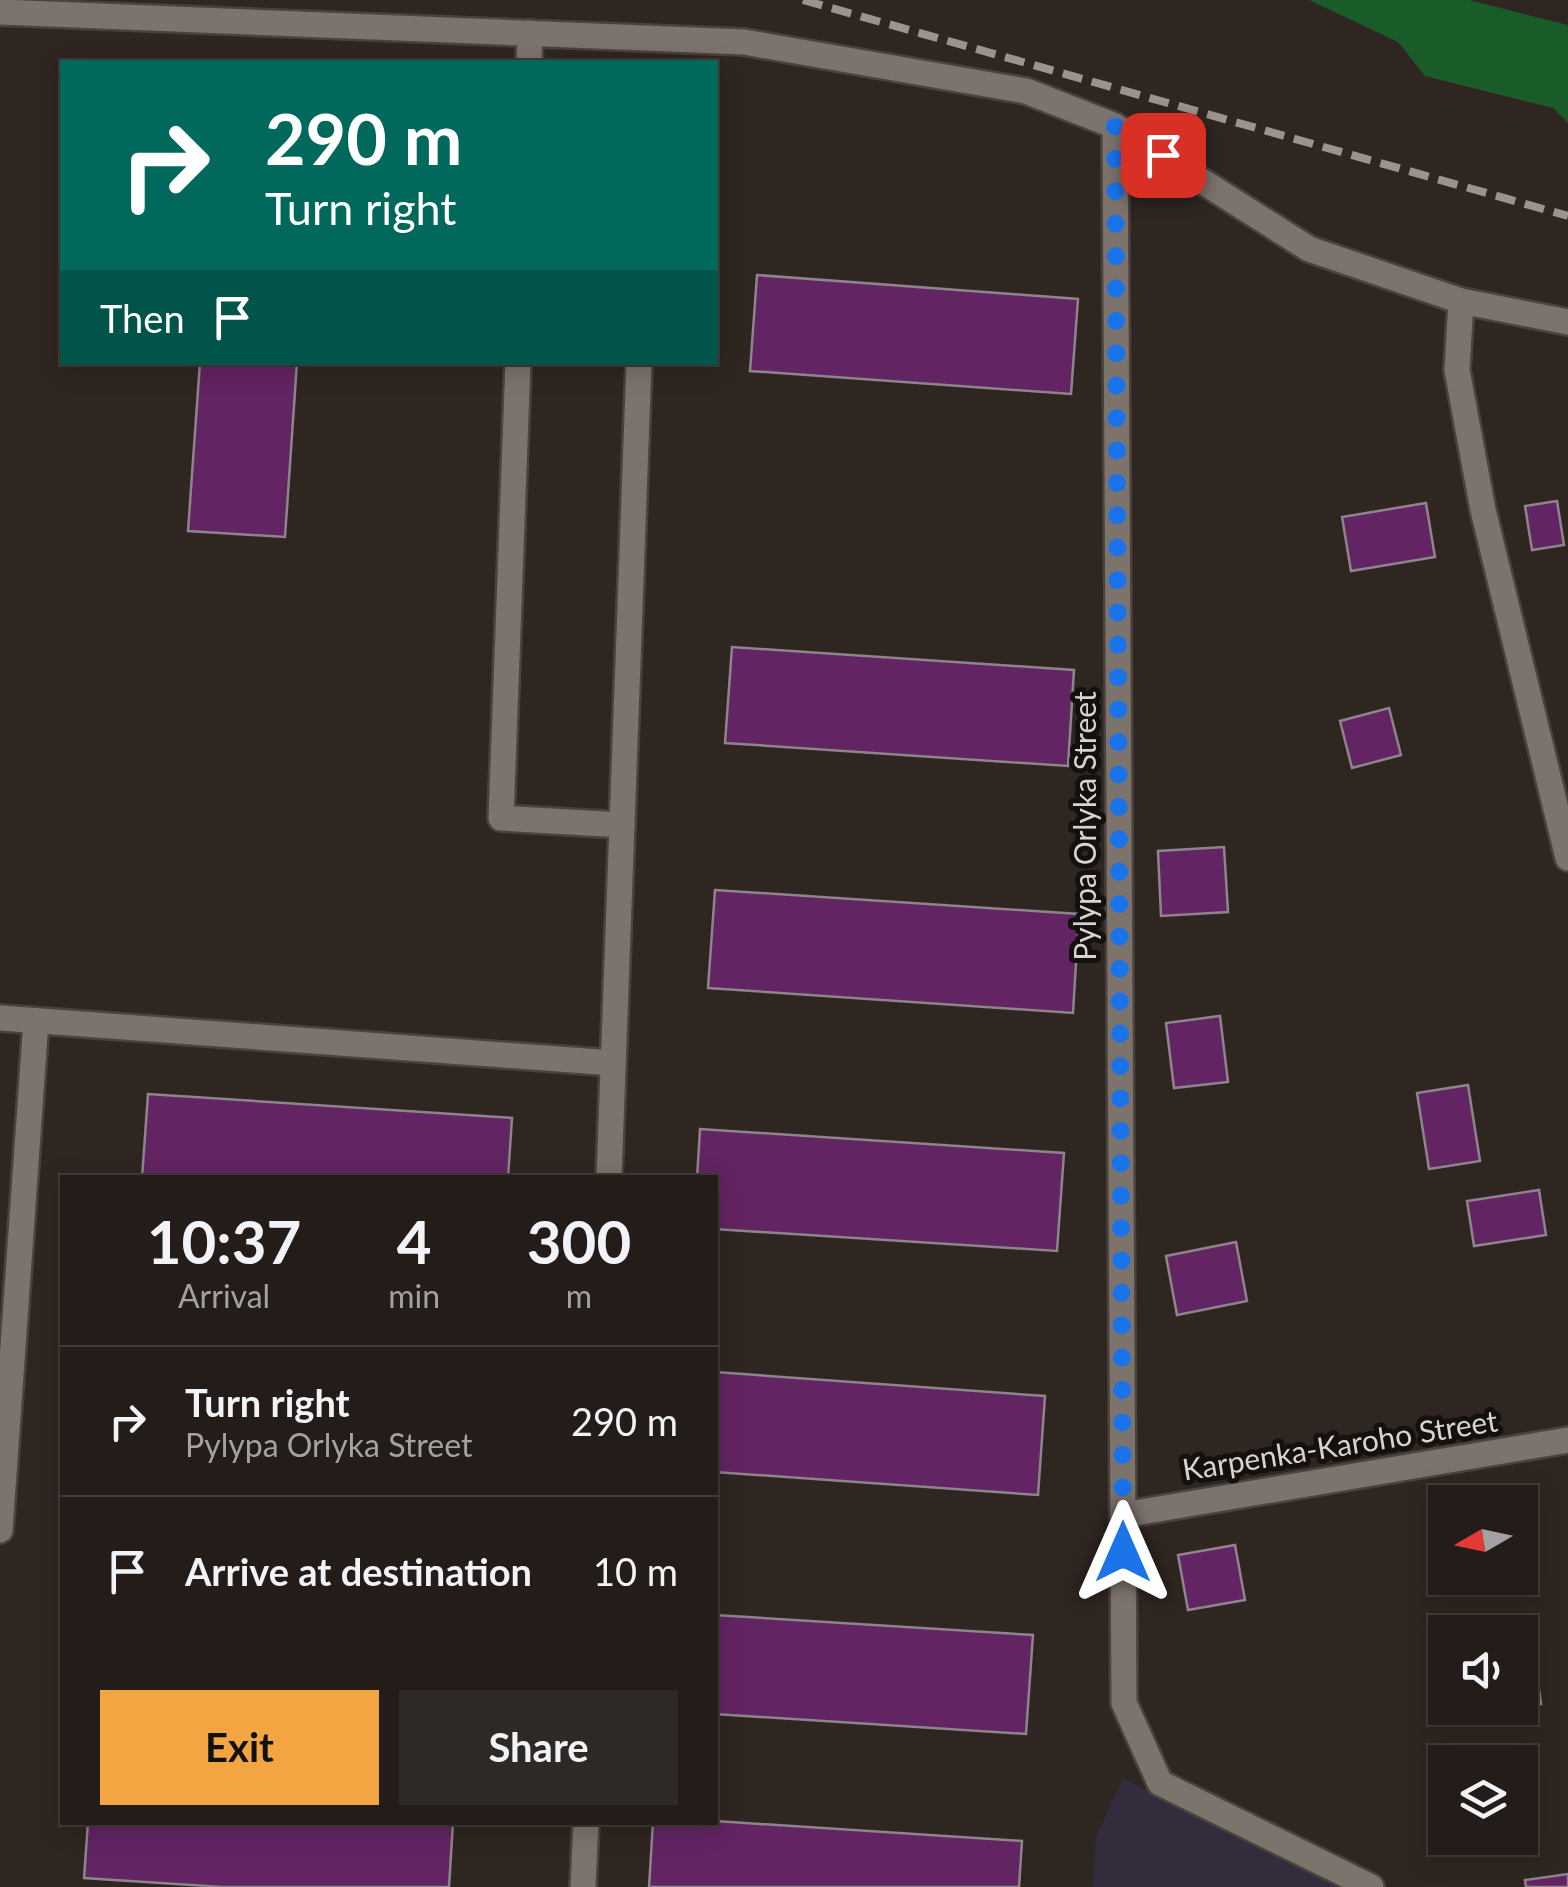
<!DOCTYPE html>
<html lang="en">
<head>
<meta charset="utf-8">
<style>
	:root { --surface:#231c19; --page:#2f2926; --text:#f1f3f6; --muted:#a3a1a2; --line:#403a38; --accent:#f2a541 }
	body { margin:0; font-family:Lato,sans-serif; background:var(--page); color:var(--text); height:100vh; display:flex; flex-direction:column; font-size:38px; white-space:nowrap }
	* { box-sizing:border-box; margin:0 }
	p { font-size:32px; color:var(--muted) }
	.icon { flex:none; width:55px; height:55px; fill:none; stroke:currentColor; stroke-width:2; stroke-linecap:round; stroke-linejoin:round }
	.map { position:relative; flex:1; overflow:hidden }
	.drawer { position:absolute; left:60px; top:1175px; width:658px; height:650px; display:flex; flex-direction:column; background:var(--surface); border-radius:0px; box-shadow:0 5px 25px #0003,0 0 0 2px var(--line) }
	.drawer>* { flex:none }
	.guide { position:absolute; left:60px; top:60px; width:658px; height:305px; border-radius:0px; box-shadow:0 5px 25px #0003,0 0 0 2px var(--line); background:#00695c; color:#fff; overflow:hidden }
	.needle { width:65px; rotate:261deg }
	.tools { position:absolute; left:1428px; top:1485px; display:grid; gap:20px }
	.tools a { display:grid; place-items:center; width:110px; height:110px; border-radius:0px; background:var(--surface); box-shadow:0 5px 25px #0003,0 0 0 2px var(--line); font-size:50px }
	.pin { position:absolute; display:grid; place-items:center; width:85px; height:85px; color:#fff; margin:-42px; border-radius:20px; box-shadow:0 5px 15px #0006 }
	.me { position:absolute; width:110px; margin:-55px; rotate:0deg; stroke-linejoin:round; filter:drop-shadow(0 0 8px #0008) }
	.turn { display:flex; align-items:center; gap:35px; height:210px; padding:0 40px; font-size:45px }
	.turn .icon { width:130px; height:130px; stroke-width:2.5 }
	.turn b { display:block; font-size:70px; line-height:85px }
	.then { display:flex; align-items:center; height:95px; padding:0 40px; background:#0003; gap:20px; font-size:38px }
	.eta { display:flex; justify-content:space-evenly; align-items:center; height:170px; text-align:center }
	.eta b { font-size:60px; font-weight:700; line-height:70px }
	.button { display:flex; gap:20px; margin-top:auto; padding:20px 40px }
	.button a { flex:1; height:115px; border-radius:0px; background:var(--accent); color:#111; font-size:40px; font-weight:700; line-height:115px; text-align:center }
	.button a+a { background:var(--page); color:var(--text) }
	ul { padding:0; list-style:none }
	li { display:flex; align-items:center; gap:30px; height:150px; padding:0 40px; border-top:2px solid var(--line) }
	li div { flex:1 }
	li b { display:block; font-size:38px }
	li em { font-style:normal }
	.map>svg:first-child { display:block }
</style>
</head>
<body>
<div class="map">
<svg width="1568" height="1887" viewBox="0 0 1568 1887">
	<rect width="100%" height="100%" fill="#2f2621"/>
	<path fill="#332c3c" d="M1123 1778 1346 1887H1093L1096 1837Z"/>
	<path fill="#1a5b2a" d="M1309 0H1469L1568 25V123L1553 108 1425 76 1398 42Z"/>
	<g fill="#622463" stroke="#8d848c" stroke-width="2.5">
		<path d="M757 275 1078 299 1071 394 750 371Z"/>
		<path d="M200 362H297L285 537 188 531Z"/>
		<path d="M1557 501 1564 545 1532 550 1525 506Z"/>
		<path d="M1426 503 1435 557 1351 571 1342 517Z"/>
		<path d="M732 647 1074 670 1068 766 725 743Z"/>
		<path d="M1389 708 1401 755 1352 768 1340 721Z"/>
		<path d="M1224 847 1228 912 1161 916 1158 851Z"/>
		<path d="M715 890 1079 914 1073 1013 708 988Z"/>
		<path d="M1220 1016 1228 1082 1174 1088 1166 1023Z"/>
		<path d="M1468 1085 1480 1161 1429 1169 1417 1093Z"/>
		<path d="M148 1094 512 1118 508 1178H142Z"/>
		<path d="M700 1129 1064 1153 1057 1251 715 1229V1178H697Z"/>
		<path d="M1539 1190 1546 1235 1474 1246 1467 1201Z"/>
		<path d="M1236 1242 1247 1301 1177 1315 1166 1256Z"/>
		<path d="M715 1372 1045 1396 1038 1495 715 1472Z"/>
		<path d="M1445 1533V1578H1487L1445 1584 1437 1534Z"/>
		<path d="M1235 1545 1245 1600 1188 1610 1178 1555Z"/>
		<path d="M715 1615 1033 1635 1026 1734 715 1714Z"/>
		<path d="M1534 1653 1541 1704 1520 1707V1655Z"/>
		<path d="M715 1821 1022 1841 1019 1887H649L653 1822Z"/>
		<path d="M88 1822H453L449 1887H222L84 1878Z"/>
		<path d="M1568 1874V1887H1526L1525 1880Z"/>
	</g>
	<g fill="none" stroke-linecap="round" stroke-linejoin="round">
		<defs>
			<g id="minor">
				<path d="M0 12 744 42 1026 91 1115 126 1309 249 1461 301 1568 322"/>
				<path d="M529 62 530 33"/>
				<path d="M1115 126 1124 1703 1160 1783 1371 1887"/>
				<path d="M1461 301 1457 370 1483 510 1568 858"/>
				<path d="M518 362 501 818 622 825"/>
				<path d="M0 1018 613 1063"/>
				<path d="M609 1178 639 362"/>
				<path d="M1123 1515 1568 1440"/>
				<path d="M0 1530 36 1021"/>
				<path d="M583 1887 586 1822"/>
			</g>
		</defs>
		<use href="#minor" stroke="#49423d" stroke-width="30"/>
		<use href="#minor" stroke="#7d736d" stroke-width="25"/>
		<path stroke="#9a938f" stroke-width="8" stroke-dasharray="20 10" stroke-linecap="butt" d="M803 0 1568 216"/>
	</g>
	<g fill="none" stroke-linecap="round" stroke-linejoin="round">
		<path stroke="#1a73e8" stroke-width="18" stroke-dasharray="0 32.4" d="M1123 1552 1115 126 1163 155"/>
	</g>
	<g text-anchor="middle" stroke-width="10" stroke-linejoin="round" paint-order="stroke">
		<g font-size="30" fill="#d9d3d0" stroke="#14100e">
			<text transform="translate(1086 826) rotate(-90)" y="10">Pylypa Orlyka Street</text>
			<text transform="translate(1340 1446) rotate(-9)" y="10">Karpenka-Karoho Street</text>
		</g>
	</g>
</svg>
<div class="tools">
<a><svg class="needle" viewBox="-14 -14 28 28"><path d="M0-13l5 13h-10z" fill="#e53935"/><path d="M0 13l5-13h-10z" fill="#a3a1a2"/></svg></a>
<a><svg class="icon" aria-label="sound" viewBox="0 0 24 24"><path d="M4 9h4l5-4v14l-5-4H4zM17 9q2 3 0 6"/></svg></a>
<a><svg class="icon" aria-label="layers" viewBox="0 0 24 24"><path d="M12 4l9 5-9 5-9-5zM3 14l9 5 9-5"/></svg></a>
</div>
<div class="pin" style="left:1163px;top:155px;background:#d93025"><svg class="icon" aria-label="arrive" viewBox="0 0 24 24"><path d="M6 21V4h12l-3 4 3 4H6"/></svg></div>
<svg class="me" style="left:1123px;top:1552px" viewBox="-20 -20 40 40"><path d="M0-17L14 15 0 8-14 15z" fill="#1a73e8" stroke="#fff" stroke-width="4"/></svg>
<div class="guide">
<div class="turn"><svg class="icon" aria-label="right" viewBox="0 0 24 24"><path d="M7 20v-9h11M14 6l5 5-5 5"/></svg><div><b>290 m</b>Turn right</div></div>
<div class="then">Then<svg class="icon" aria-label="arrive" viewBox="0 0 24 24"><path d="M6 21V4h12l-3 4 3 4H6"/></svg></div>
</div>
<section class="drawer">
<div class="eta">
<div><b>10:37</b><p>Arrival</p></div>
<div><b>4</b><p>min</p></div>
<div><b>300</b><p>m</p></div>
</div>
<ul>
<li><svg class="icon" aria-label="right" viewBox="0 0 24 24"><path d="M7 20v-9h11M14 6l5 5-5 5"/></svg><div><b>Turn right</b><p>Pylypa Orlyka Street</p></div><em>290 m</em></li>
<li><svg class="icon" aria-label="arrive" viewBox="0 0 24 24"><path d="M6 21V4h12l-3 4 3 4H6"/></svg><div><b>Arrive at destination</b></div><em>10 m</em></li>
</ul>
<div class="button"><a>Exit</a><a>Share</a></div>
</section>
</div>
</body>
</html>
